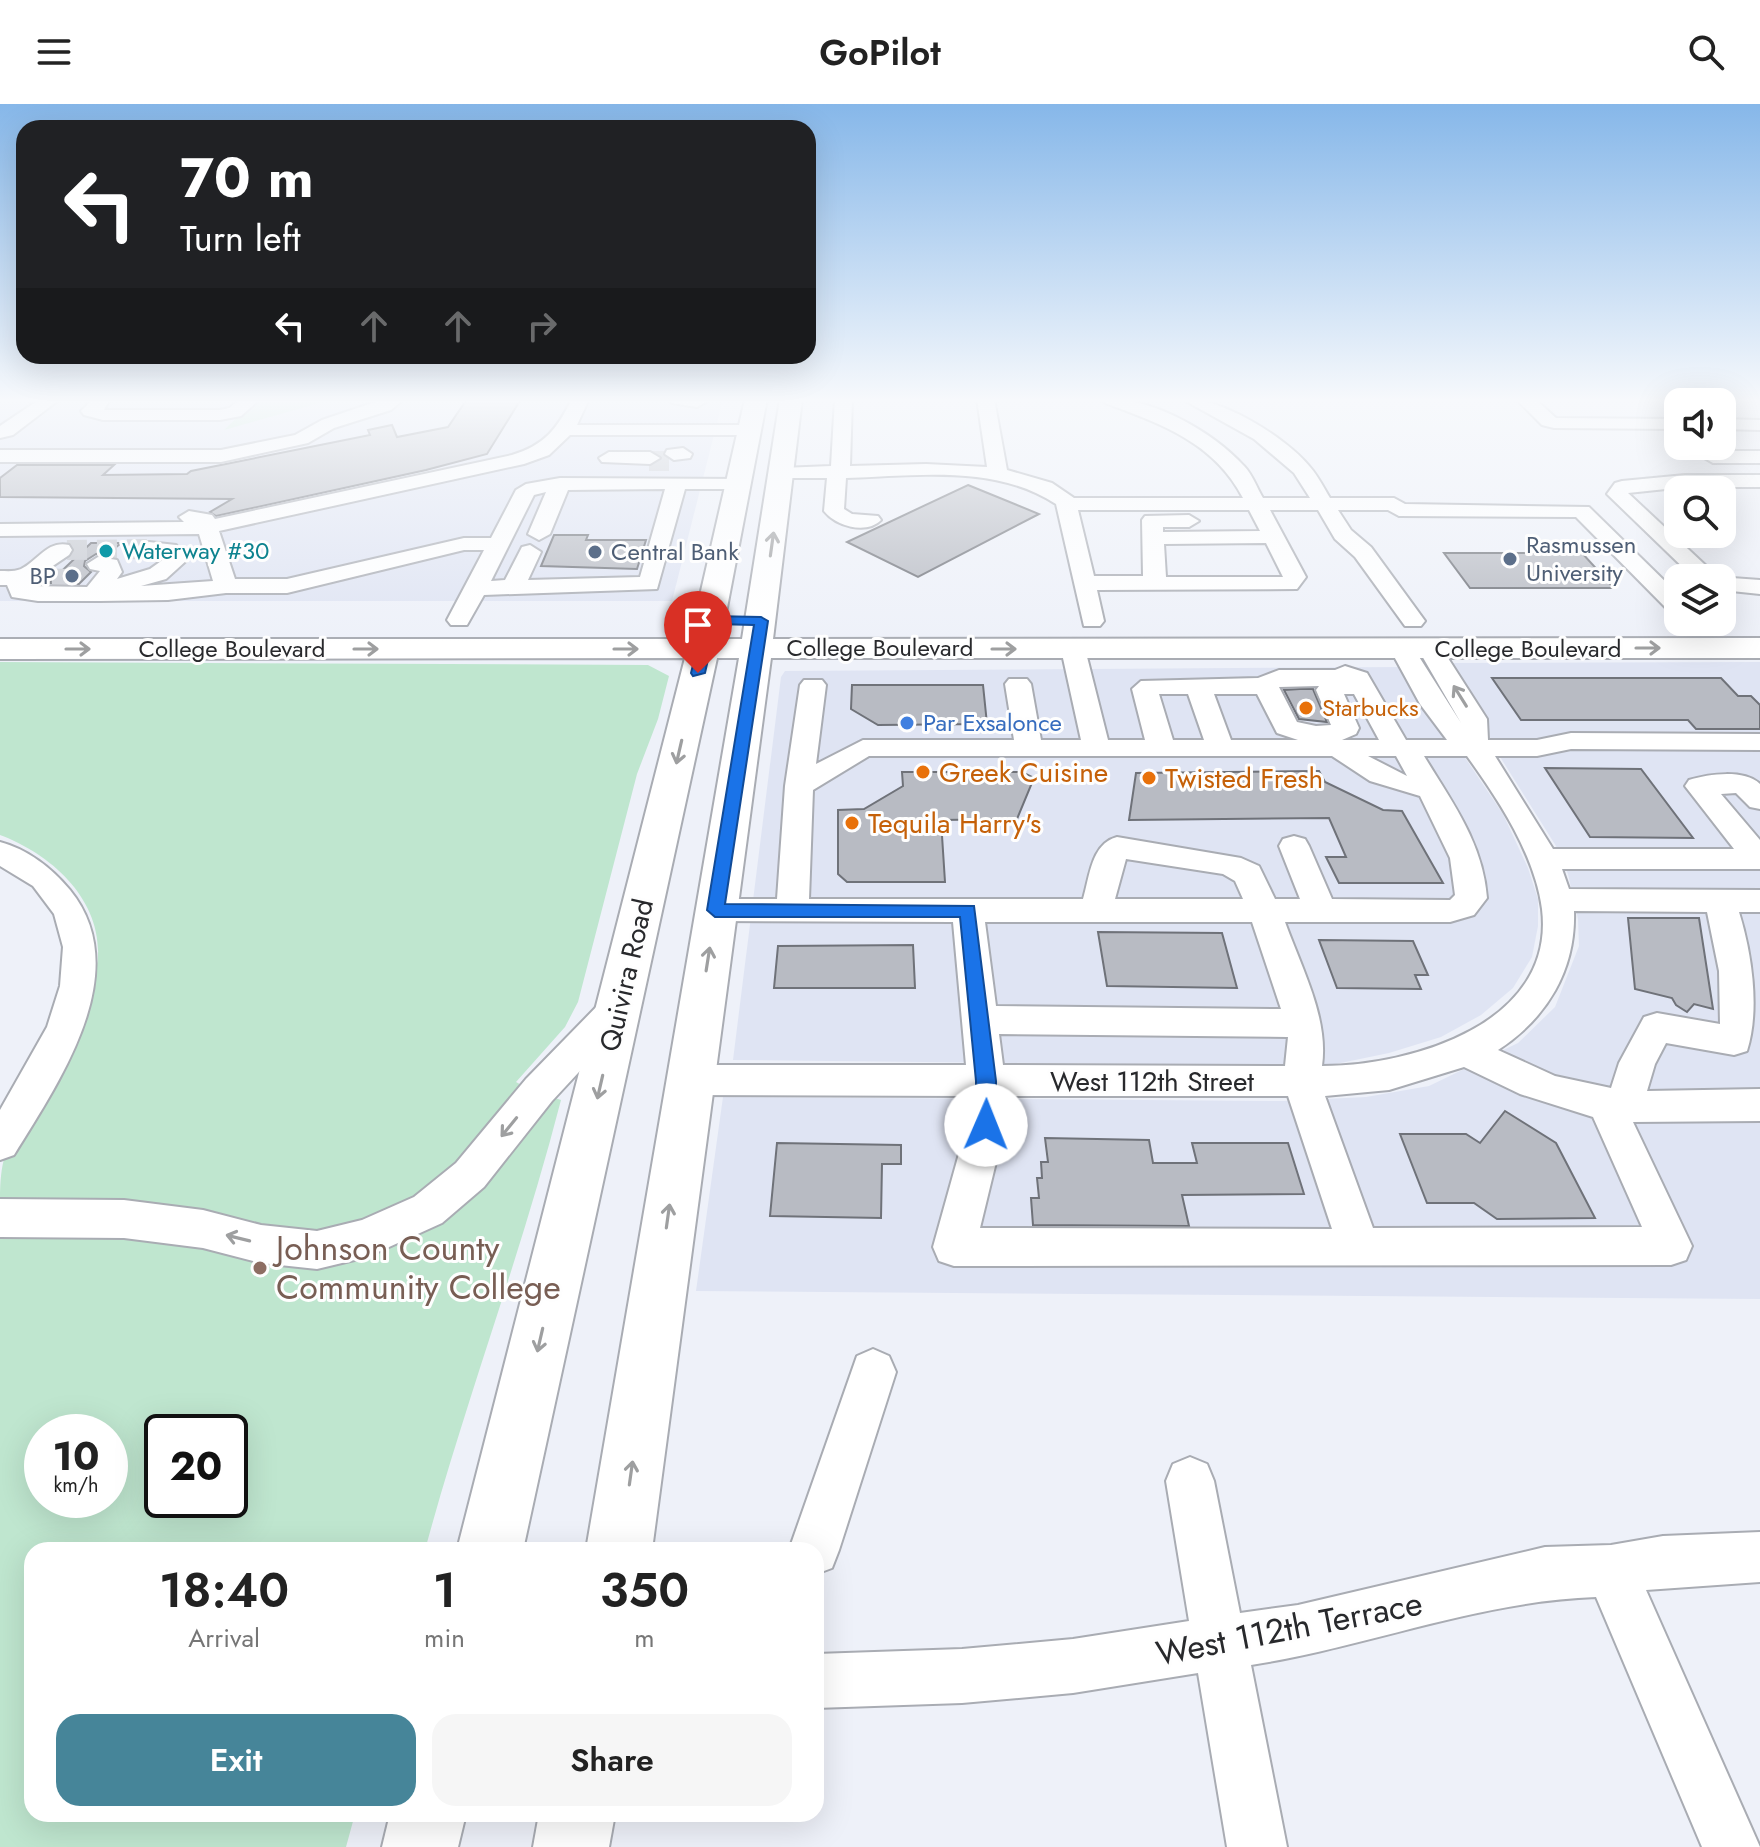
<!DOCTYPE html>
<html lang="en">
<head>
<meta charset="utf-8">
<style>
	:root { --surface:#fff; --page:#f6f6f6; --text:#222; --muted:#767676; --accent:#468599 }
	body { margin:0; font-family:Jost,sans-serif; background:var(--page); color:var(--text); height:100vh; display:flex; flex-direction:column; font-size:30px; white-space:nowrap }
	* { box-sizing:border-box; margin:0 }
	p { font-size:26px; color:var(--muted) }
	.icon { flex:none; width:44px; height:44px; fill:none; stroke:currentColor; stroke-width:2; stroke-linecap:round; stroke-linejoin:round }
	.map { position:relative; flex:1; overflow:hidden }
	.side { position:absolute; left:24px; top:1438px; width:800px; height:280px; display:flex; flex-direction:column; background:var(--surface); border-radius:24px; box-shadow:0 8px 32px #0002 }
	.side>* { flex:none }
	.banner { position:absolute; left:16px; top:16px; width:800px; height:244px; border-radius:24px; box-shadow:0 8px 32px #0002; background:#202124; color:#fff; overflow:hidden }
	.buttons { position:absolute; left:1664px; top:284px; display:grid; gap:16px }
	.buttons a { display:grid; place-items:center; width:72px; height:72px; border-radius:16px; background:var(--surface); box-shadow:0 8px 32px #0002; font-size:40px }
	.speed { position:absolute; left:24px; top:1310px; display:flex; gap:16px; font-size:40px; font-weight:700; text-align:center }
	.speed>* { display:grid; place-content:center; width:104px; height:104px; border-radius:50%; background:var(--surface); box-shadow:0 8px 32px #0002; line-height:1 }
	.speed small { font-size:20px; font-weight:400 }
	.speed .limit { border:4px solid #111; border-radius:12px; background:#fff; color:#111 }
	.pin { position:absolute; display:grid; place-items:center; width:68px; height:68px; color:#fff; margin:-82px -34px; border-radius:50% 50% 50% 0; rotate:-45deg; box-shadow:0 0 8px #0007 }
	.pin .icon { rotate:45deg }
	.me { position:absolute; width:88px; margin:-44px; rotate:1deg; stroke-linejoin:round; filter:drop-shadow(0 0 6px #0008) }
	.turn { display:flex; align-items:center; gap:28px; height:168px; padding:0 32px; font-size:36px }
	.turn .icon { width:104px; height:104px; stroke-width:2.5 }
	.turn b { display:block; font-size:56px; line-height:68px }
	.lanes { display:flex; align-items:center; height:76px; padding:0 32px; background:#0003; justify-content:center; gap:40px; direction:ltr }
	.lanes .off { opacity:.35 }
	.eta { display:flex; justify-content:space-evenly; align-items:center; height:136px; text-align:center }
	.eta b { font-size:48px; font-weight:600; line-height:56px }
	.primary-button { display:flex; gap:16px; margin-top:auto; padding:16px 32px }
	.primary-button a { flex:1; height:92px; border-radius:24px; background:var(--accent); color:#fff; font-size:32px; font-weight:600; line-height:92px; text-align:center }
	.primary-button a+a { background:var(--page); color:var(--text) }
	header { display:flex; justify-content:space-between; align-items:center; height:104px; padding:0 32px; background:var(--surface); font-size:36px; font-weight:600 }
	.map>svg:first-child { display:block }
</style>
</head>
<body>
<header><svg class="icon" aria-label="menu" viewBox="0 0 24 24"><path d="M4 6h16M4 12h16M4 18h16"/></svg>GoPilot<svg class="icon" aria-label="search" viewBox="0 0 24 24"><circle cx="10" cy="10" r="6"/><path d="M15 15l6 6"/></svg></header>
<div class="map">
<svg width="1760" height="1743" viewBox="0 0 1760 1743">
	<rect width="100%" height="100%" fill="#eef1f9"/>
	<g fill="#dfe4f3">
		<path d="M0 295H723L672 497H0Z"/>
		<path d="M1760 558V1195L696 1187 723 993 1283 997 1366 993 1429 982 1518 939 1555 903 1579 842 1578 815 1568 770 1556 742 1502 656 1451 559Z"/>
		<path d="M1404 563 1503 710 1528 764 1538 795V822L1532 853 1513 884 1481 911 1441 933 1389 949 1326 962 733 956 781 573 785 567Z"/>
	</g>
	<g fill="#bfe6cf" fill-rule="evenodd">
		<path d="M253 298H323L224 326Z"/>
		<path d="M0 558 648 561 669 572 658 615 637 670 578 898 565 923 516 978 527 984 462 1062 425 1091 327 1130 0 1103C0 1076 0 1043 22 1024 29 1019 33 1021 38 1013 50 969 76 927 92 882 117 811 61 754 0 731Z"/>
		<path d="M555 994 561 996C522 1148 466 1295 425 1446H32V1710H355L346 1743H0V1119L98 1120 299 1158 297 1165 306 1164 309 1158 349 1149ZM42 1328H110V1396H42ZM162 1328H230V1396H162Z"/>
	</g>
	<g fill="#b8bbc3" stroke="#6f7279" stroke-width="2">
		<path d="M467 295H521L487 350 426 366 216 412 210 408 232 395 0 393V374L17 361H114L103 371 187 370 191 367 370 331 368 326 392 321 397 333 448 323Z"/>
		<path d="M968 381 1039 410 918 473 847 438Z"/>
		<path d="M554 431H588L586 436H646L637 465 541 462Z"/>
		<path d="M91 439H121L107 451 96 450 85 457 84 462 91 468 79 480 49 479Z"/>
		<path d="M1444 449H1582L1614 484H1470Z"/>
		<path d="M1492 574H1721L1738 592H1751L1760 601V625H1696L1688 616H1521Z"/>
		<path d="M852 581H983L987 620 878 621 851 605Z"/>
		<path d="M1300 585H1313L1327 618 1299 615 1284 586Z"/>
		<path d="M1545 664 1641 665 1693 734 1590 733Z"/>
		<path d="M1319 667 1325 678 1383 706 1402 707 1443 779H1339L1326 753H1346L1329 714 1129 716 1136 669Z"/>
		<path d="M902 668H1022L1034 674 1017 715 941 716 945 778H847L838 770V706L864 705 903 682Z"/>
		<path d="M1628 814H1699L1713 905 1694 900 1687 908 1676 901 1672 894 1635 885Z"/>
		<path d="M1098 828 1222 829 1237 884 1107 882Z"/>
		<path d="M1319 836 1413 837 1428 871H1415L1421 885 1337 884Z"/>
		<path d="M913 841 915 884H774L778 842Z"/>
		<path d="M1505 1007 1556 1039 1595 1114 1497 1115 1474 1099H1427L1400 1030H1466L1480 1039Z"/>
		<path d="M1045 1034 1149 1036 1153 1059H1197L1192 1039H1288L1304 1090 1182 1091 1189 1122 1033 1121 1031 1094H1039L1037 1074H1042L1041 1058H1048Z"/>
		<path d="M777 1039 901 1041V1060H882L881 1114 770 1112Z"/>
	</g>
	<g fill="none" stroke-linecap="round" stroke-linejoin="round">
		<g stroke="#c6c9d0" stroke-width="20" stroke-dasharray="20 10" stroke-linecap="butt">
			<path d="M649 357H672"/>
			<path d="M67 446 149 445"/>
		</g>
		<path stroke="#c6c9d0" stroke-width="25" stroke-dasharray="25 13" stroke-linecap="butt" d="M52 477 81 478"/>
		<defs>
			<g id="minor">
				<path d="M40 295H60L13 331 0 334V322Z"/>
				<path d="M93 295H110L104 306H220L229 304 241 295H260L241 312 220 316H103L84 311 81 307Z"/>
				<path d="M384 295H404L391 306 334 324 308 339 221 358H0V346H221L295 331 322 316Z"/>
				<path d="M572 295H589L577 321H750L759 326 750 331H570L549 351 524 360 219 427 235 475H287L464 434H491L516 386 526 380 560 374 746 375 749 379 746 383 739 385H685L657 485 484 491 467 521H451L447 516 484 446H464L287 489H226L168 496 100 497H38L12 493 7 481H0V467C7 467 14 468 21 465 38 457 47 436 69 441L72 446 69 451 29 478 30 482 87 483 100 467 90 465 87 460 98 453 117 456 122 468 117 475 150 465 164 455 141 450 138 445 149 438 176 441 187 456 166 475 141 482 213 477 199 430 0 432V420L184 418 179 413 189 407 212 411 215 415 512 351C545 341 557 325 572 295ZM665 385 640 473 528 476 541 448 530 441 522 443 505 476 491 477 534 391 546 388 528 430 539 436 550 430 568 386Z"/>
				<path d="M669 295H703L706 298 697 303 672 299Z"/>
				<path d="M835 295H852L850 362 926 360 987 363 977 295H994L1007 366 1052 379 1074 394H1243C1214 338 1161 320 1105 299L1102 295C1150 292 1212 327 1244 362 1252 370 1257 384 1263 394H1310L1294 369 1254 335 1182 295C1219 292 1287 334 1310 363 1318 372 1324 384 1330 394H1394L1405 400 1589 403 1678 490V510L1670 508 1576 413 1399 412 1388 406H1338L1351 426 1371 443 1425 517 1421 522H1405L1355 453 1335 435 1318 406H1270L1306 473 1297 485 1097 486 1104 517 1100 522H1084L1056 400C995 360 916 372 846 374L844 405 852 410 878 412 881 416C866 431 836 422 824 407L827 374H774L771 370 774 366 781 364 831 362ZM1078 406H1249L1260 427 1163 428V423H1189L1199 417 1189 411 1145 412 1142 416 1143 472H1094ZM1266 439 1283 473H1166L1164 440Z"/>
				<path d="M1516 295H1535L1556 314 1678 315V325L1554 324 1542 321Z"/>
				<path d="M1722 315 1760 316V326L1722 325Z"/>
				<path d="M1684 342H1707L1717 347H1760V359H1713Z"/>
				<path d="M683 344 692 350 690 354 674 356 665 350 667 346Z"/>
				<path d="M609 348H650L660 354 650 360 602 358 599 354Z"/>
				<path d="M1685 371H1760V383H1685L1628 389 1718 473 1760 476V490L1722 486V474H1694L1607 390 1615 379 1622 377Z"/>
				<path d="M1073 538 1082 540 1085 545 1108 636H1145L1132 585 1141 577 1258 574 1279 566H1335L1345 562 1367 569 1406 636H1447L1420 600 1390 545 1393 540H1411L1461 619 1418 545 1421 540H1439L1487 615 1488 636H1537L1571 629 1760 630V646L1571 645 1537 652H1495L1553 745H1734L1685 682 1689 676C1709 670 1744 665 1760 680V705L1750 703 1736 689 1721 690 1760 736V765H1562L1569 785 1760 786V808H1739C1752 850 1760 906 1747 947L1734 951 1666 939 1655 960 1647 987 1760 985V1017L1633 1018 1692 1142 1686 1156 1671 1161 954 1162 939 1157 933 1143 967 1021V992L688 991 675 987 669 976 675 965 688 961H966L953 818 715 817 704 814 699 806 704 798 715 795H777L785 682 800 581 804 576H822L826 581 816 660 863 636H1014L1005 580 1009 575H1027L1031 580 1041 636H1081L1061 545 1064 540ZM1319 582 1316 586 1331 621 1316 622 1297 618 1279 583ZM1159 590H1188L1204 636H1173ZM1214 590H1257L1277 629 1298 636H1231ZM1344 590H1354L1379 636H1342L1356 630 1359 624ZM869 652H1332L1370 677 1420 692 1450 754 1455 791 1450 796 1332 795 1309 742 1305 735 1294 732 1283 735 1279 742 1300 795H1275L1259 762 1241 754 1117 733C1091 740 1090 772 1083 795H809L813 686ZM1368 652H1396L1407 672ZM1424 652H1467C1498 695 1535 751 1542 805 1556 920 1411 962 1322 962 1329 914 1301 863 1285 818H1450L1474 811 1487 794C1483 739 1452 698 1424 652ZM1126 755 1223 770 1235 777 1243 795H1115ZM1574 807 1707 808 1719 867 1720 920 1657 909 1644 913 1619 959 1611 984 1555 972 1498 946C1547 914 1576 866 1574 807ZM985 818H1252L1281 905 996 902ZM999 930 1288 933 1285 962 1003 961ZM1464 963 1520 990 1593 1013 1642 1123 1373 1124 1325 992 1389 986ZM1005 992H1288L1332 1125 980 1124 1005 1021Z"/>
				<path d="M0 738C27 745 52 764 70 786 136 867 59 978 14 1051L0 1056V1006L47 923 60 882 63 843 54 810 33 782 0 762Z"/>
				<path d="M618 889 630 893 635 903 630 913 552 997 484 1083 442 1119 367 1153 317 1165 261 1159 203 1144 124 1134 0 1133V1095L124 1096 203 1106 261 1121 317 1127 362 1116 414 1093 456 1059 526 975 606 893Z"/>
				<path d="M873 1245 889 1252 896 1268 839 1446 832 1464 816 1470V1446H789L857 1252Z"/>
				<path d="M1190 1353 1207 1360 1214 1377 1240 1509 1298 1501 1545 1443 1611 1441 1663 1432 1760 1428V1478L1646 1486 1760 1743H1702L1596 1493C1479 1497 1366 1543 1251 1561L1287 1743H1227L1198 1569 1073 1589 962 1599 816 1604V1550L962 1545 1073 1535 1189 1517 1166 1377 1173 1360Z"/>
			</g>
			<g id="major">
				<path d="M745 295H767L721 535H742L780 295H802L773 535 1760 534V554H771L652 1446H586L739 554H717L523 1446H457L685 554 0 555V535H690Z"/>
				<path d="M390 1710H466L458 1743H382Z"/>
				<path d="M539 1710H615L609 1743H533Z"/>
			</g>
		</defs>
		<use href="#minor" stroke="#a9acb3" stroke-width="4"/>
		<use href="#major" stroke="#a9acb3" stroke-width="4"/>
		<use href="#minor" fill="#fff" fill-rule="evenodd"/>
		<use href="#major" fill="#fff" fill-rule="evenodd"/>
	</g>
	<defs><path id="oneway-shaft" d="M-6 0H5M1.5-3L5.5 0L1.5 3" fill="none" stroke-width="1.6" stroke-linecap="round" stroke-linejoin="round" transform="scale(2)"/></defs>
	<g stroke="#9e9fa0">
		<use href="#oneway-shaft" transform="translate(772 440) rotate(-82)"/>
		<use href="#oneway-shaft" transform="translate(1648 544)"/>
		<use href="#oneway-shaft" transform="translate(78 545)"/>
		<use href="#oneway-shaft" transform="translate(366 545)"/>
		<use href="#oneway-shaft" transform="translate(626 545)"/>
		<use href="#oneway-shaft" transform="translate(1004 545)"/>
		<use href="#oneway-shaft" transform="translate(1460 592) rotate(-122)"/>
		<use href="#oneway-shaft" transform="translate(679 648) rotate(103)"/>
		<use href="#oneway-shaft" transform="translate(708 855) rotate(-81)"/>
		<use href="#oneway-shaft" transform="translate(600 983) rotate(103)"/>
		<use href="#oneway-shaft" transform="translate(509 1023) rotate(129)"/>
		<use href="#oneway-shaft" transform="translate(668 1112) rotate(-82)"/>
		<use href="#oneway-shaft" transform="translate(238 1134) rotate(-166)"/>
		<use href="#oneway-shaft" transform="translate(540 1236) rotate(103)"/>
		<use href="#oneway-shaft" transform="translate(631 1369) rotate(-82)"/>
	</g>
	<linearGradient id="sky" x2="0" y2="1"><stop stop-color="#86b7e9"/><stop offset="0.55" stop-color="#f7f9fc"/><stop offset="1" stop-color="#f7f9fc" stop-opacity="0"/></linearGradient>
	<rect width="1760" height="539" fill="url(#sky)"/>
	<path fill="#1a73e8" stroke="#114b97" stroke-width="2" d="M710 512 761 513 768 517 725 800 974 802 996 977V1021L993 1027 986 1030 979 1027 976 1021V977L960 813H715L707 806 754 521 716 520 705 569 693 572 691 569 704 516Z"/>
	<circle fill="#0f9aa8" stroke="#fefefe" stroke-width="3" cx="106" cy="447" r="8"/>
	<g fill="#5c6f8a" stroke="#fefefe" stroke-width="3">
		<circle cx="595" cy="448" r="8"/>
		<circle cx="1510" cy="455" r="8"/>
		<circle cx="72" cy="472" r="8"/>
	</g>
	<g fill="#e8710a" stroke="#fefefe" stroke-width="3">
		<circle cx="1306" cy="604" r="8"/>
		<circle cx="923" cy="668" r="8"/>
		<circle cx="1149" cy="674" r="8"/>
		<circle cx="852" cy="719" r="8"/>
	</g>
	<circle fill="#3f7fe0" stroke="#fefefe" stroke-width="3" cx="907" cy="619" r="8"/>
	<circle fill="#8d6e63" stroke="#fefefe" stroke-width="3" cx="260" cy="1164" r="8"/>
	<g text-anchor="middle" stroke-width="6" stroke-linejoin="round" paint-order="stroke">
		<g font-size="24" fill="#4e5e75" stroke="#fefefe" text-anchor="start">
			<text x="1526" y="449">Rasmussen<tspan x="1526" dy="28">University</tspan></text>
			<text x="611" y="456">Central Bank</text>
			<text x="56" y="480" text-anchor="end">BP</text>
		</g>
		<g font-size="24" fill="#0d838f" stroke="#fefefe" text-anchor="start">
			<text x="122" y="455">Waterway #30</text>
		</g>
		<g font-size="24" fill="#28292c" stroke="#fefefe">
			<text x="880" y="552">College Boulevard</text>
			<text x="232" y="553">College Boulevard</text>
			<text x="1528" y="553">College Boulevard</text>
		</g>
		<g font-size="24" fill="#c56008" stroke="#fefefe" text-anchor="start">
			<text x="1322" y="612">Starbucks</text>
		</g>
		<g font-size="24" fill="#366cbe" stroke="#fefefe" text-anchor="start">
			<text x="923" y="627">Par Exsalonce</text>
		</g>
		<g font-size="28" fill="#c56008" stroke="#fefefe" text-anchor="start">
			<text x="939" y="678">Greek Cuisine</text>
			<text x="1165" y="684">Twisted Fresh</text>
			<text x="868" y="729">Tequila Harry's</text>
		</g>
		<g font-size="28" fill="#28292c" stroke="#fefefe">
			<text transform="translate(626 871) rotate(-77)" y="10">Quivira Road</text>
			<text x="1152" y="987">West 112th Street</text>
		</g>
		<g font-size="34" fill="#785e54" stroke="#fefefe" text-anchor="start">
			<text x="276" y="1156">Johnson County<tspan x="276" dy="39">Community College</tspan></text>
		</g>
		<g font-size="34" fill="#28292c" stroke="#fefefe">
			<text transform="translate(1289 1524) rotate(-11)" y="12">West 112th Terrace</text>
		</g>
	</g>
</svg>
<div class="buttons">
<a><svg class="icon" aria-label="sound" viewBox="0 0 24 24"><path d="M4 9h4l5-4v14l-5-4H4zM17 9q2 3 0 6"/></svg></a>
<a><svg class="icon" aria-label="search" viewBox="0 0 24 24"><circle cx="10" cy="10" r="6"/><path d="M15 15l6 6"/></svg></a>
<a><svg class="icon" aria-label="layers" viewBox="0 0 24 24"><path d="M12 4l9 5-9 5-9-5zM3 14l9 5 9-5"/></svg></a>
</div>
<div class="speed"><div>10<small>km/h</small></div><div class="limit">20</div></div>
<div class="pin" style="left:698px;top:569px;background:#d93025"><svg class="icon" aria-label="arrive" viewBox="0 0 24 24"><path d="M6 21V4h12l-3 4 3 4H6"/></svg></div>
<svg class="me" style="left:986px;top:1021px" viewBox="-20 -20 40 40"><circle r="19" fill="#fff"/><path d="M0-13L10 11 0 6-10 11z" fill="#1a73e8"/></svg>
<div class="banner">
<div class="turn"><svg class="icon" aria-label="left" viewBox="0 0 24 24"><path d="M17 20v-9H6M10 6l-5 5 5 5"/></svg><div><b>70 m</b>Turn left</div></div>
<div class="lanes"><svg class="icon" aria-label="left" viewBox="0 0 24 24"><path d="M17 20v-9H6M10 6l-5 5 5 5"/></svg><svg class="icon off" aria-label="ahead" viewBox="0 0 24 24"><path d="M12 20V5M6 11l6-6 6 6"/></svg><svg class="icon off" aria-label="ahead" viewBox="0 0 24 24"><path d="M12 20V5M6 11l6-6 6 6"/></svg><svg class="icon off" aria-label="right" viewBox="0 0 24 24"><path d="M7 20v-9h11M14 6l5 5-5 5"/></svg></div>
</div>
<section class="side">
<div class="eta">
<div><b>18:40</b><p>Arrival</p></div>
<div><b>1</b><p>min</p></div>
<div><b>350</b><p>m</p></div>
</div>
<div class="primary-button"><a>Exit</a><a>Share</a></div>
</section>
</div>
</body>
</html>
